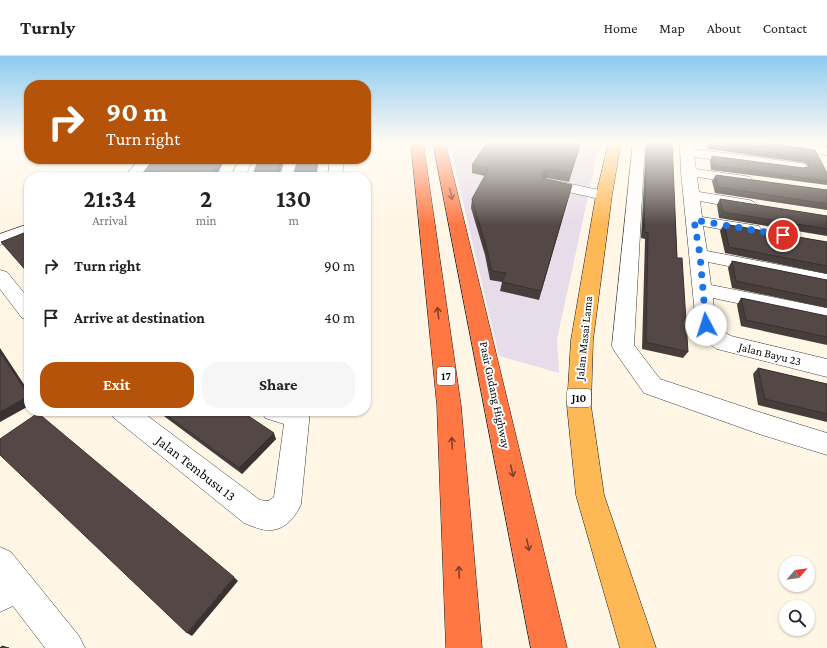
<!DOCTYPE html>
<html lang="en">
<head>
<meta charset="utf-8">
<style>
	:root { --surface:#fff; --page:#f6f6f6; --text:#222; --muted:#767676; --line:#e0e0e0; --accent:#b45309 }
	body { margin:0; font-family:"Crimson Pro",serif; background:var(--page); color:var(--text); height:100vh; display:flex; flex-direction:column; font-size:15px; white-space:nowrap }
	* { box-sizing:border-box; margin:0 }
	p { font-size:13px; color:var(--muted) }
	.icon { flex:none; width:22px; height:22px; fill:none; stroke:currentColor; stroke-width:2; stroke-linecap:round; stroke-linejoin:round }
	.map { position:relative; flex:1; overflow:hidden }
	.panel { position:absolute; left:24px; top:116px; width:347px; height:244px; display:flex; flex-direction:column; background:var(--surface); border-radius:16px; box-shadow:0 1px 3px #0004 }
	.panel>* { flex:none }
	.guide { position:absolute; left:24px; top:24px; width:347px; height:84px; border-radius:16px; box-shadow:0 1px 3px #0004; background:#b45309; color:#fff; overflow:hidden }
	.needle { width:26px; rotate:62deg }
	.buttons { position:absolute; left:779px; top:500px; display:grid; gap:8px }
	.buttons a { display:grid; place-items:center; width:36px; height:36px; border-radius:50%; background:var(--surface); box-shadow:0 1px 3px #0004; font-size:20px }
	.pin { position:absolute; display:grid; place-items:center; width:34px; height:34px; color:#fff; margin:-17px; border:2px solid #fff; border-radius:50%; box-shadow:0 1px 4px #0007 }
	.me { position:absolute; width:44px; margin:-22px; rotate:355deg; stroke-linejoin:round; filter:drop-shadow(0 0 3px #0008) }
	.turn { display:flex; align-items:center; gap:14px; height:84px; padding:0 16px; font-size:18px }
	.turn .icon { width:52px; height:52px; stroke-width:2.5 }
	.turn b { display:block; font-size:28px; line-height:34px }
	.eta { display:flex; justify-content:space-evenly; align-items:center; height:68px; text-align:center }
	.eta b { font-size:24px; font-weight:700; line-height:28px }
	.action { display:flex; gap:8px; margin-top:auto; padding:8px 16px }
	.action a { flex:1; height:46px; border-radius:16px; background:var(--accent); color:#fff; font-size:16px; font-weight:700; line-height:46px; text-align:center }
	.action a+a { background:var(--page); color:var(--text) }
	ul { padding:0; list-style:none }
	li { display:flex; align-items:center; gap:12px; height:52px; padding:0 16px }
	li div { flex:1 }
	li b { display:block; font-size:15px }
	li em { font-style:normal }
	header { display:flex; align-items:center; gap:24px; box-sizing:border-box; height:56px; padding:0 20px; background:var(--surface); border-bottom:1px solid var(--line) }
	header strong { font-size:19px }
	nav { display:flex; gap:22px; margin-inline-start:auto; font-size:14px }
	.map>svg:first-child { display:block }
</style>
</head>
<body>
<header>
<strong>Turnly</strong>
<nav><a>Home</a><a>Map</a><a>About</a><a>Contact</a></nav>
</header>
<div class="map">
<svg width="827" height="592" viewBox="0 0 827 592">
	<rect width="100%" height="100%" fill="#fff6e6"/>
	<path fill="#e6dcea" d="M449 86H600L557 283 559 317 499 300Z"/>
	<g fill="none" stroke-linecap="round" stroke-linejoin="round">
		<defs>
			<g id="minor">
				<path d="M633 86H645L634 289 660 323 759 356 827 377V399L759 378 644 337 615 296 612 290Z"/>
				<path d="M680 86H692L693 93 800 107 805 108 807 111 805 114 800 115 694 101 696 113 745 120 750 121 752 124 750 127 745 128 697 121 699 136 749 144 754 146 757 149 754 152 749 154 700 145 702 161 753 169 759 170 761 174 759 178 753 179 703 170 707 195 827 218V230L708 206 711 229 827 252V266L713 242C715 260 713 271 731 280L827 303V321L717 293C707 287 701 279 696 269L681 116Z"/>
				<path d="M757 86H794L827 91V99L763 90 759 89Z"/>
				<path d="M140 103H154L139 121H124Z"/>
				<path d="M239 103H253L245 121H231Z"/>
				<path d="M285 103H299L294 121H280Z"/>
				<path d="M330 103H344L342 121H328Z"/>
				<path d="M547 123 609 136 612 139 609 142 604 144 542 130 540 127 542 124Z"/>
				<path d="M29 168V179L0 189V178Z"/>
				<path d="M0 214 7 216 29 243V264L22 262 0 233Z"/>
				<path d="M111 355H141L260 444 268 445 274 441 284 368 265 362 262 355H310L301 448C297 459 285 474 271 474 262 475 252 470 244 467L114 362Z"/>
				<path d="M0 491 11 496 79 580 85 592H45L13 550 0 556Z"/>
			</g>
			<path id="major" d="M609 86H621L612 139 593 284 591 350 604 439 656 592H620L576 439 567 350 571 284 596 139Z"/>
			<g id="highway">
				<path d="M411 86H423L461 350 482 592H446L437 350Z"/>
				<path d="M433 86H445L567 592H531Z"/>
			</g>
		</defs>
		<use href="#minor" stroke="#3c3c3c" stroke-width="1"/>
		<use href="#major" stroke="#1a1a1a" stroke-width="1"/>
		<use href="#highway" stroke="#1a1a1a" stroke-width="1"/>
		<use href="#minor" fill="#fff" fill-rule="evenodd"/>
		<use href="#major" fill="#ffb856" fill-rule="evenodd"/>
		<use href="#highway" fill="#ff7844" fill-rule="evenodd"/>
	</g>
	<g fill="#473e3b">
		<path d="M581 86 569 126 547 122H543L572 129 539 244 500 235 502 226 490 224 485 199 471 152 472 143 485 120 472 117V109Z"/>
		<path d="M646 86H672L677 202 688 296 683 302 642 293 645 183 641 182Z"/>
		<path d="M707 86H761L815 94 827 117V129L711 114 710 105 712 100 803 112 808 111V110L805 107 800 106 708 93Z"/>
		<path d="M716 119 827 134V154L715 137 712 125Z"/>
		<path d="M720 143 827 160V180L719 162 717 149Z"/>
		<path d="M724 168 827 186V218L725 197 720 175Z"/>
		<path d="M732 205 827 224V252L732 232 728 212Z"/>
		<path d="M741 242 827 260V289L741 270 737 249Z"/>
		<path d="M758 312 827 328V366L758 349 753 318Z"/>
		<path d="M157 355H241L276 383 242 418Z"/>
	</g>
	<g fill="#3a3230">
		<path d="M220 103H225L216 121H211Z"/>
		<path d="M282 103H284L279 120 277 121H265Z"/>
		<path d="M318 103H319L316 121H314Z"/>
		<path d="M549 113 547 122 542 123 541 117 544 114Z"/>
		<path d="M0 292 29 336V350L0 366Z"/>
		<path d="M274 377 276 383 242 418 239 412Z"/>
		<path d="M234 521 238 525 192 580 187 577Z"/>
	</g>
	<g fill="#534845" stroke="#3a3230">
		<path d="M487 86H581L571 117 549 113 544 114 541 117 544 123 572 129 541 235 502 226 506 217 492 215 486 190 472 143 489 112 472 109Z"/>
		<path d="M647 86H672L677 202H682L688 296 646 286 648 177 644 176Z"/>
		<path d="M709 86H761L815 94 827 117V125L713 109 712 100 803 112 809 111 811 106 808 102 803 101 710 89Z"/>
		<path d="M154 103H220L211 121H140Z"/>
		<path d="M259 103H282L277 116 265 121H252Z"/>
		<path d="M298 103H318L314 121H284L289 118 294 117Z"/>
		<path d="M716 119 827 134V148L718 131Z"/>
		<path d="M720 143 827 160V173L723 156Z"/>
		<path d="M724 168 827 186V210L729 191Z"/>
		<path d="M29 175V218L1 186Z"/>
		<path d="M732 205 827 224V244L736 225Z"/>
		<path d="M741 242 827 260V281L746 264Z"/>
		<path d="M0 296 29 340 0 356Z"/>
		<path d="M758 312 827 328V358L765 343Z"/>
		<path d="M161 355H241L274 377 239 412Z"/>
		<path d="M38 357 234 521 187 577 0 399V383Z"/>
		<path d="M2 590 9 592H0Z"/>
	</g>
	<defs><path id="oneway-shaft" d="M-6 0H5M1.5-3L5.5 0L1.5 3" fill="none" stroke-width="1.6" stroke-linecap="round" stroke-linejoin="round"/></defs>
	<g stroke="#844026">
		<use href="#oneway-shaft" transform="translate(451 138) rotate(77)"/>
		<use href="#oneway-shaft" transform="translate(438 257) rotate(-97)"/>
		<use href="#oneway-shaft" transform="translate(452 387) rotate(-93)"/>
		<use href="#oneway-shaft" transform="translate(512 415) rotate(78)"/>
		<use href="#oneway-shaft" transform="translate(528 489) rotate(78)"/>
		<use href="#oneway-shaft" transform="translate(459 516) rotate(-93)"/>
	</g>
	<linearGradient id="sky" x2="0" y2="1"><stop stop-color="#8dcaf0"/><stop offset="0.51" stop-color="#fffbf4"/><stop offset="1" stop-color="#fffbf4" stop-opacity="0"/></linearGradient>
	<rect width="827" height="169" fill="url(#sky)"/>
	<g fill="none" stroke-linecap="round" stroke-linejoin="round">
		<path stroke="#1a73e8" stroke-width="7" stroke-dasharray="0 12.6" d="M706 269 700 199 694 164 783 179"/>
	</g>
	<g text-anchor="middle" stroke-width="4" stroke-linejoin="round" paint-order="stroke">
		<g fill="#fff" stroke="#535353" stroke-width="1">
			<rect x="437" y="311" width="18" height="18" rx="3"/>
			<rect x="567" y="333" width="24" height="18" rx="3"/>
		</g>
		<g font-size="11" font-weight="bold" fill="#090909">
			<text x="446" y="324">17</text>
			<text x="579" y="346">J10</text>
		</g>
		<g font-size="12" fill="#090909" stroke="#fff">
			<text transform="translate(584 282) rotate(-84)" y="4">Jalan Masai Lama</text>
			<text transform="translate(770 298) rotate(14)" y="4">Jalan Bayu 23</text>
			<text transform="translate(495 339) rotate(78)" y="4">Pasir Gudang Highway</text>
		</g>
		<g font-size="14" fill="#090909" stroke="#fff">
			<text transform="translate(196 412) rotate(38)" y="5">Jalan Tembusu 13</text>
		</g>
	</g>
</svg>
<div class="buttons">
<a><svg class="needle" viewBox="-14 -14 28 28"><path d="M0-13l5 13h-10z" fill="#e53935"/><path d="M0 13l5-13h-10z" fill="#767676"/></svg></a>
<a><svg class="icon" aria-label="search" viewBox="0 0 24 24"><circle cx="10" cy="10" r="6"/><path d="M15 15l6 6"/></svg></a>
</div>
<div class="pin" style="left:783px;top:179px;background:#d93025"><svg class="icon" aria-label="arrive" viewBox="0 0 24 24"><path d="M6 21V4h12l-3 4 3 4H6"/></svg></div>
<svg class="me" style="left:706px;top:269px" viewBox="-20 -20 40 40"><circle r="19" fill="#fff"/><path d="M0-13L10 11 0 6-10 11z" fill="#1a73e8"/></svg>
<div class="guide">
<div class="turn"><svg class="icon" aria-label="right" viewBox="0 0 24 24"><path d="M7 20v-9h11M14 6l5 5-5 5"/></svg><div><b>90 m</b>Turn right</div></div>
</div>
<section class="panel">
<div class="eta">
<div><b>21:34</b><p>Arrival</p></div>
<div><b>2</b><p>min</p></div>
<div><b>130</b><p>m</p></div>
</div>
<ul>
<li><svg class="icon" aria-label="right" viewBox="0 0 24 24"><path d="M7 20v-9h11M14 6l5 5-5 5"/></svg><div><b>Turn right</b></div><em>90 m</em></li>
<li><svg class="icon" aria-label="arrive" viewBox="0 0 24 24"><path d="M6 21V4h12l-3 4 3 4H6"/></svg><div><b>Arrive at destination</b></div><em>40 m</em></li>
</ul>
<div class="action"><a>Exit</a><a>Share</a></div>
</section>
</div>
</body>
</html>
